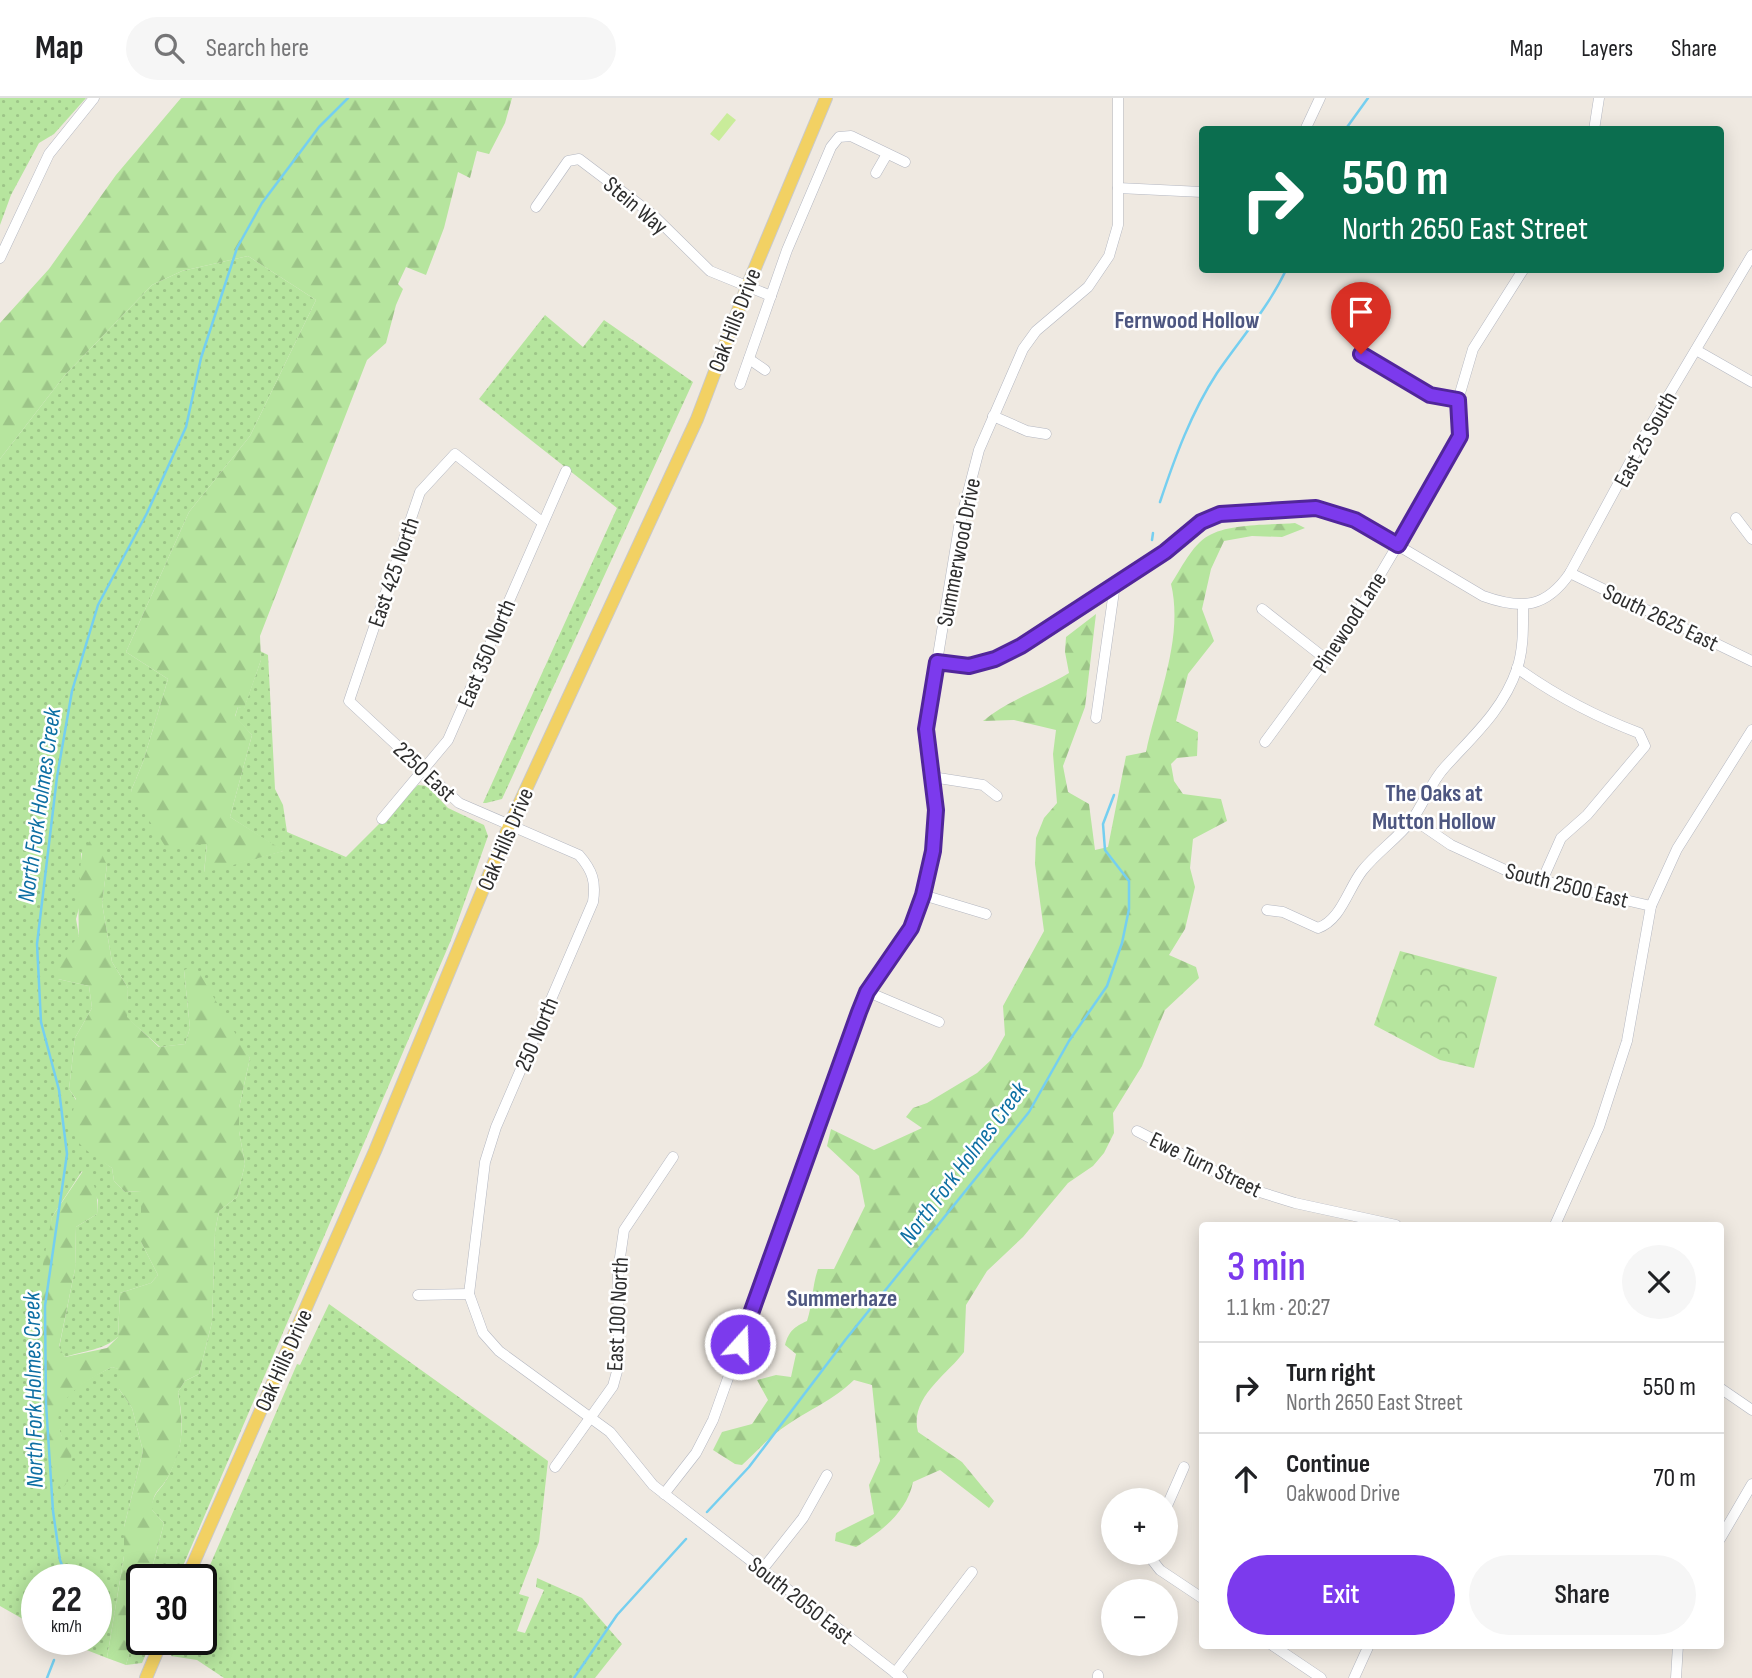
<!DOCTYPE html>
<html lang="en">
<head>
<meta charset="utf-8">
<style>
	:root { --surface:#fff; --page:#f6f6f6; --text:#202124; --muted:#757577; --line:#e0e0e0; --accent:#7c3aed }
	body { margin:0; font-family:"Sofia Sans Condensed",sans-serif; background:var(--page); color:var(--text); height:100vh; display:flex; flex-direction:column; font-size:26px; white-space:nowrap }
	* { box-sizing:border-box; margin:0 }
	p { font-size:23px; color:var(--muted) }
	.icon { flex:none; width:38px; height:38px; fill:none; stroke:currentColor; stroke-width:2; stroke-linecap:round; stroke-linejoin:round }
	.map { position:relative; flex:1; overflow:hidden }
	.side { position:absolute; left:1199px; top:1124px; width:525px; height:427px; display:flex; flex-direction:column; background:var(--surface); border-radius:7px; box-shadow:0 4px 18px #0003 }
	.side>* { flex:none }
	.hud { position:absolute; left:1199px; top:28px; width:525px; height:147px; border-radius:7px; box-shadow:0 4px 18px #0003; background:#0b6e4f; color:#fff; overflow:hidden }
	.controls { position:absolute; left:1101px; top:1390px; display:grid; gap:14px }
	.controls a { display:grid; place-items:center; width:77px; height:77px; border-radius:50%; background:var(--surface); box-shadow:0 4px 18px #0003; font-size:35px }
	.speed { position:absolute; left:21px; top:1466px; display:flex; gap:14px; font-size:35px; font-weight:700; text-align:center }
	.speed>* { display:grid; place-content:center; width:91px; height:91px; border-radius:50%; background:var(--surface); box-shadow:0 4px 18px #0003; line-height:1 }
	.speed small { font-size:18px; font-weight:400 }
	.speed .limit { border:4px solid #111; border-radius:10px; background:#fff; color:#111 }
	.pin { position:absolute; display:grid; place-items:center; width:60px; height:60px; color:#fff; margin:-72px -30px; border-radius:50% 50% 50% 0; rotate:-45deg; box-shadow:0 0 7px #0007 }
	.pin .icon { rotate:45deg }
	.me { position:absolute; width:77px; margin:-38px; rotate:20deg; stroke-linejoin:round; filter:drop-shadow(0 0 5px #0008) }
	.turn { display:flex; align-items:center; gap:24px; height:147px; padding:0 28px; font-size:32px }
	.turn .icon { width:91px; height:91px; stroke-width:2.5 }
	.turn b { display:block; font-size:49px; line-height:60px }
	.round { display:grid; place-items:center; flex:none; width:74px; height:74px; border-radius:37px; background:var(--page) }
	.head { display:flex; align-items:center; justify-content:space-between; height:119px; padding:0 28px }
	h1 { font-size:42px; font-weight:600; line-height:52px; color:var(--accent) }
	.action { display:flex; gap:14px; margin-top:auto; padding:14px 28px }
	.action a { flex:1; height:80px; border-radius:42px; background:var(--accent); color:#fff; font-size:28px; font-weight:600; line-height:80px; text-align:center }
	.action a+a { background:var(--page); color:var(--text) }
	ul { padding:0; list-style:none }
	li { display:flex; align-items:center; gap:21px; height:91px; padding:0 28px; border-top:2px solid var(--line) }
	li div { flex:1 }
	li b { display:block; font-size:26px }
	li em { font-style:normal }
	header { display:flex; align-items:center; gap:42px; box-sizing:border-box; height:98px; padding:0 35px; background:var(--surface); border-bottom:2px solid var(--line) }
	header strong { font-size:33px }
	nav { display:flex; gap:38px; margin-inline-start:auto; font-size:24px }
	.search { width:490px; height:63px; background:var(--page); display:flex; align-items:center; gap:18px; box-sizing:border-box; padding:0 24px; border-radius:38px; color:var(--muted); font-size:26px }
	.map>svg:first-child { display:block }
</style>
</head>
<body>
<header>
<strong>Map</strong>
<div class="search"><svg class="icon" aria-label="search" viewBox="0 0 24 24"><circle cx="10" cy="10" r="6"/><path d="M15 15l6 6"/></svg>Search here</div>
<nav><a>Map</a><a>Layers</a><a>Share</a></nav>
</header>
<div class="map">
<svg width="1752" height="1580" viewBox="0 0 1752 1580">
	<defs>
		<pattern id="grass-dots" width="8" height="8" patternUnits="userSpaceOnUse" patternTransform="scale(1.75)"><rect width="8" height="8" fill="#b6e59e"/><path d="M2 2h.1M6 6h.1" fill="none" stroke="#9dc588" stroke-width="1.8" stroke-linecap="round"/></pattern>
		<pattern id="forest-firs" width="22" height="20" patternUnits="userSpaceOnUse" patternTransform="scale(1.75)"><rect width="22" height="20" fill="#b6e59e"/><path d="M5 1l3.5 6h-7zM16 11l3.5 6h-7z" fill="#9dc588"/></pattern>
		<pattern id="park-crowns" width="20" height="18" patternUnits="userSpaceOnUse" patternTransform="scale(1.75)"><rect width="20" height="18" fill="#b6e59e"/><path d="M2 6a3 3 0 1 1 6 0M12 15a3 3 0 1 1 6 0" fill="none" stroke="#9dc588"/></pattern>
	</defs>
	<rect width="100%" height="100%" fill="#efe9e1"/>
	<g fill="url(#grass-dots)">
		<path d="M0 0H86L54 36 39 45 11 97 0 127Z"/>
		<path d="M248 158 316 202 250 338 189 414 126 554 168 581 143 664 131 693 207 746 204 774 283 753 230 719 252 637 235 619 238 609 244 610 261 562 260 553 268 557 275 691 283 707 287 734 346 759 418 687 427 688 448 710 484 727 488 738 451 842 177 1482H149L164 1425 151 1411C154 1392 161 1393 168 1379 184 1347 184 1327 178 1294L185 1283 199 1276 212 1224 215 1134 219 1113 237 1099 245 1066 239 1033V1010L250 960 184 872 190 930 185 946 160 949 126 919 128 890 112 864 102 805 107 767 81 755V803L76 821 79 838 58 881 89 888 92 910 75 940 69 991C91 1020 78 1048 112 1070L114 1083 125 1094 141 1093V1144L158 1177 151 1185 120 1195 118 1239C104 1252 83 1253 65 1259L59 1250 75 1171 76 1129 97 1116 98 1102 82 1073 52 1119 40 1246 43 1297 33 1320 36 1343 44 1349 62 1390C62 1374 64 1356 62 1340 61 1335 58 1330 57 1324 54 1297 92 1279 112 1269L119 1271V1291L132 1310 143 1353 124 1429V1458L107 1560 61 1542H96V1482H37V1529L0 1508V361L65 277 152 187 182 173Z"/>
		<path d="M545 217 583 249 604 222 693 284 502 701 486 705H483L617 410 479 301Z"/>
		<path d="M329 1206 548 1363 539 1444 519 1496 529 1499 517 1533 525 1535 544 1492 536 1489 537 1480 582 1500 622 1546 595 1580H224L197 1562 171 1558 178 1542H201V1488L297 1266 300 1267Z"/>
		<path d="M142 1510V1542H152L142 1565 126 1567Z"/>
	</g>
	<g fill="url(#forest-firs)">
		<path d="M181 0H512L505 25 489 56 477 53 470 80 458 74 444 130 426 177 406 169 398 186 403 191 396 207 386 245 367 262 260 538 261 562 244 611 238 609 235 618 252 637 230 719 284 753 204 775 207 746 165 748 131 693 143 664 168 581 126 554 189 414 250 338 316 202 248 158 182 173 152 187 65 277 0 361V225L49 171 116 77Z"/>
		<path d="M1295 425 1305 430 1282 439 1252 438 1224 443 1211 471 1202 511 1214 543 1188 576 1176 623 1198 634 1197 658 1177 660 1171 666 1174 683 1183 696 1221 701 1227 723 1193 741 1190 770 1195 789 1185 831 1169 857 1196 869 1199 880 1165 912 1142 968 1113 1015 1114 1035 1104 1055 1093 1068 1068 1085 1023 1139 987 1173 966 1207 964 1254C947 1277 909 1300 918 1334L962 1364 994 1403 989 1410 940 1372 913 1384C907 1414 881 1434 856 1449L835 1443 836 1435 874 1416 869 1387 880 1363 872 1287 854 1282C832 1303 812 1310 787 1327 771 1337 756 1354 742 1367L735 1366 713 1352 722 1334 752 1326 768 1302 757 1282 776 1277 791 1279 796 1256 785 1247C789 1233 794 1229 807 1223 813 1205 812 1188 818 1171H834L865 1108 859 1078 827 1048 831 1031 874 1052 922 1030 906 1019 913 1010 927 1005 977 975 991 962 1005 937 1003 908 1044 833 1035 766 1036 740 1044 720 1057 705 1053 656 1056 632 1014 622 983 623C1008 602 1041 592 1069 575L1065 554 1066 539 1096 516 1085 609 1063 668 1068 694 1089 706 1095 752 1108 749 1126 658 1146 654C1157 601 1184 540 1171 486 1181 471 1192 447 1208 438 1229 425 1271 427 1295 425Z"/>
		<path d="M93 739 107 767 102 805 112 864 128 890 127 919 159 949 185 946 190 930 184 872 195 868 250 960 239 1010V1033L245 1066 237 1099 219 1113 215 1134 212 1224 199 1276 185 1283 178 1294C183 1326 185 1348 168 1379 160 1394 153 1391 152 1412L164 1425 149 1482H142V1510L126 1567 107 1560 124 1458V1429L143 1353 132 1310 119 1291 118 1271 112 1269C74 1289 38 1310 72 1355L66 1386 61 1391 44 1349 36 1344 33 1320 43 1297 37 1217 43 1166 52 1119 83 1073C97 1085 98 1098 97 1116L76 1129 75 1171 59 1249 65 1259 107 1250 118 1239 120 1195 151 1185 158 1177 141 1144V1093L125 1094 114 1083 112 1070C79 1048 64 1041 76 1001L69 991 75 940 92 910 89 888 58 881 55 866 79 838C78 829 79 759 83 753 85 748 90 744 93 739Z"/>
	</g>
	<path fill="url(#park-crowns)" d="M1400 853 1497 879 1474 970 1440 962 1374 927Z"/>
	<path fill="#c9ec9a" d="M727 15 736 22 719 43 710 36Z"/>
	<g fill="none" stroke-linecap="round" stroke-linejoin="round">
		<g stroke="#75cff0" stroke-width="2.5">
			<path d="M1345 32 1368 0"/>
			<path d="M1160 404C1175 359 1191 315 1217 275 1241 240 1268 210 1286 172"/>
			<path d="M1152 442 1153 435"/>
			<path d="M707 1414 749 1369 846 1241 1029 1014 1069 943 1107 888 1122 845 1129 811V783L1105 752 1103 726 1114 697"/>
			<path d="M68 1482 60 1462 53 1413 46 1306 45 1208 67 1056 59 992 41 924 37 846 57 679 72 593 98 507 147 415 186 329 201 260 237 150 262 105 319 29 348 0"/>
			<path d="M47 1580 54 1562"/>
			<path d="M574 1580 617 1517 686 1441"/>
		</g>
		<defs>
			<g id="minor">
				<path d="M1305 32 1320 0"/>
				<path d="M1594 32 1599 0"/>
				<path d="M876 75 887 56"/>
				<path d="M1118 90 1202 94"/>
				<path d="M536 109 568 63 579 61 653 117 710 173 771 198"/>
				<path d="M0 160 49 56 94 0"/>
				<path d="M1696 252 1752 284"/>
				<path d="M1361 256 1430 297 1458 302"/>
				<path d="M749 261 765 272"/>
				<path d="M740 286 787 152 831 49 839 39 851 38 905 64"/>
				<path d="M993 318 1027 333 1046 336"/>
				<path d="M1736 420 1752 441"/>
				<path d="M542 424 455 356 420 394 349 603 459 705 579 757C593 773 596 784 593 804L496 1029 485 1064 469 1196 483 1235 499 1253 610 1334 653 1387 902 1580"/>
				<path d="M1570 475 1752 563"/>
				<path d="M1262 511 1327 562"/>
				<path d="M937 564 969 568 995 561 1021 548 1165 454 1201 424 1220 416 1316 410 1355 422 1483 498C1522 512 1546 510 1570 475L1642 342 1752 157"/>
				<path d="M1517 570C1556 598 1594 618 1639 635L1645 648 1587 717 1561 740 1541 785"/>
				<path d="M1096 620 1115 486"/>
				<path d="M1265 644 1348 531 1446 365 1460 338 1458 302 1473 251 1523 172"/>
				<path d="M932 679 983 687 997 698"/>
				<path d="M382 721 448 642 566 373"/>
				<path d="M1413 721 1451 747 1514 776 1651 808"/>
				<path d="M923 797 986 816"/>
				<path d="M1267 812 1283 814 1318 830C1341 822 1348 791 1362 773 1377 754 1397 741 1411 723 1424 706 1430 685 1445 669 1473 638 1503 612 1517 571 1524 550 1523 528 1523 507"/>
				<path d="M868 894 939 924"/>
				<path d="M1137 1033 1247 1090 1295 1105 1396 1127"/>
				<path d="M1555 1127 1599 1029 1627 943 1651 808 1677 751 1752 632"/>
				<path d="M418 1197 469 1196"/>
				<path d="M1720 1290 1752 1312"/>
				<path d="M555 1369 613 1288 619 1266 618 1173 624 1132 673 1059"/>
				<path d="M664 1396 696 1355 713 1322 859 914C872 884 895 861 910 832 928 798 937 750 936 711 935 684 926 659 926 631L959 429 979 352 1023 251 1036 233 1088 189 1109 158 1118 127V0"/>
				<path d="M1166 1410 1184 1369"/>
				<path d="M1720 1441 1752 1386"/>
				<path d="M1146 1454 1160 1472 1202 1500"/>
				<path d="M762 1472 803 1420 827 1377"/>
				<path d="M1272 1547 1321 1580"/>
				<path d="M895 1575 972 1474"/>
				<path d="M1098 1580V1577"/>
				<path d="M1354 1580 1369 1547"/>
				<path d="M1676 1580 1678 1547"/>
			</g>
			<g id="major">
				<path d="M186 1482 375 1053 509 728 697 321 747 189 826 0"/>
				<path d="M146 1580 162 1542"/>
			</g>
		</defs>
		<use href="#minor" stroke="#b4b7c1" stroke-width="11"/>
		<use href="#major" stroke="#c9c9c9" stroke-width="14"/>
		<use href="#minor" stroke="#fff" stroke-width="10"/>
		<use href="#major" stroke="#f2d163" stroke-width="12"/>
	</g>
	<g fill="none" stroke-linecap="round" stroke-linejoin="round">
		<defs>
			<path id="route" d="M740 1246 859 914 867 894 911 830 923 797 933 753 936 712 926 631 937 564 969 568 995 561 1021 548 1165 454 1201 424 1220 416 1316 410 1355 422 1398 447 1460 338 1458 302 1430 297 1361 256"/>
		</defs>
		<use href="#route" stroke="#51269a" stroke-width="18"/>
		<use href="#route" stroke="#7c3aed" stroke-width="12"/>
	</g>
	<g text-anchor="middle" stroke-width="5" stroke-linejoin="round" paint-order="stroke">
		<g font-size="23" fill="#2e2e2e" stroke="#fff">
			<text transform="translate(636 107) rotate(40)" y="8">Stein Way</text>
			<text transform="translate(734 222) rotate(-69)" y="8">Oak Hills Drive</text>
			<text transform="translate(1645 341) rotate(-61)" y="8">East 25 South</text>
			<text transform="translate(958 454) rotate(-79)" y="8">Summerwood Drive</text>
			<text transform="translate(393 474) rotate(-71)" y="8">East 425 North</text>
			<text transform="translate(1661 519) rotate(26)" y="8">South 2625 East</text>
			<text transform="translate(1349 524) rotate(-57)" y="8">Pinewood Lane</text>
			<text transform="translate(486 555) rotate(-67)" y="8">East 350 North</text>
			<text transform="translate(425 673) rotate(43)" y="8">2250 East</text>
			<text transform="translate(505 741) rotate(-67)" y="8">Oak Hills Drive</text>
			<text transform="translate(1567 787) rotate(14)" y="8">South 2500 East</text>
			<text transform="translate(536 936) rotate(-67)" y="8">250 North</text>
			<text transform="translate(1206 1066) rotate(26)" y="8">Ewe Turn Street</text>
			<text transform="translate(617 1216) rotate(-87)" y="8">East 100 North</text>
			<text transform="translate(283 1262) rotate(-66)" y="8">Oak Hills Drive</text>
			<text transform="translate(801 1502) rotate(38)" y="8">South 2050 East</text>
		</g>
		<g font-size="24" font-weight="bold" fill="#4d5680" stroke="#fff">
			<text x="1187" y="230">Fernwood Hollow</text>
			<text x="1434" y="703">The Oaks at<tspan x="1434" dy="28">Mutton Hollow</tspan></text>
			<text x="842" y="1208">Summerhaze</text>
		</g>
		<g font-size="24" font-style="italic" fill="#0d6fa3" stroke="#fff">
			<text transform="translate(39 707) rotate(-82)" y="8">North Fork Holmes Creek</text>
			<text transform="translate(963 1065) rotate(-53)" y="8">North Fork Holmes Creek</text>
			<text transform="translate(33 1292) rotate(-91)" y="8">North Fork Holmes Creek</text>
		</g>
	</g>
</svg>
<div class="controls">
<a>+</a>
<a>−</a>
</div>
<div class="speed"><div>22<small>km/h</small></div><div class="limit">30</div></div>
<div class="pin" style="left:1361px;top:256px;background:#d93025"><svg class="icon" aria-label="arrive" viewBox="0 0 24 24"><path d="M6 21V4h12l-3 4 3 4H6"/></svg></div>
<svg class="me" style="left:740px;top:1246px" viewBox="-20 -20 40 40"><circle r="17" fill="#7c3aed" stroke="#fff" stroke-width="3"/><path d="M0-11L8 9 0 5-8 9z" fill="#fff"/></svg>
<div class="hud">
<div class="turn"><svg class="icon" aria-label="right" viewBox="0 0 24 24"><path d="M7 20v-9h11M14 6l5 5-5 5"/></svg><div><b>550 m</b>North 2650 East Street</div></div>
</div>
<section class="side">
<div class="head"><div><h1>3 min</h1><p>1.1 km · 20:27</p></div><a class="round"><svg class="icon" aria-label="close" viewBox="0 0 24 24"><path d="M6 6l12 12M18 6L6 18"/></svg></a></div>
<ul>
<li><svg class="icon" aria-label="right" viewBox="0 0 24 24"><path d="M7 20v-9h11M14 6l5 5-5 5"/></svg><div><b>Turn right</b><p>North 2650 East Street</p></div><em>550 m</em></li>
<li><svg class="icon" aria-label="ahead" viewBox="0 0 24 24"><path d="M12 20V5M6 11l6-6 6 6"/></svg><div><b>Continue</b><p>Oakwood Drive</p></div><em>70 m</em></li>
</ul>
<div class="action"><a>Exit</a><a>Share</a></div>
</section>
</div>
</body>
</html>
